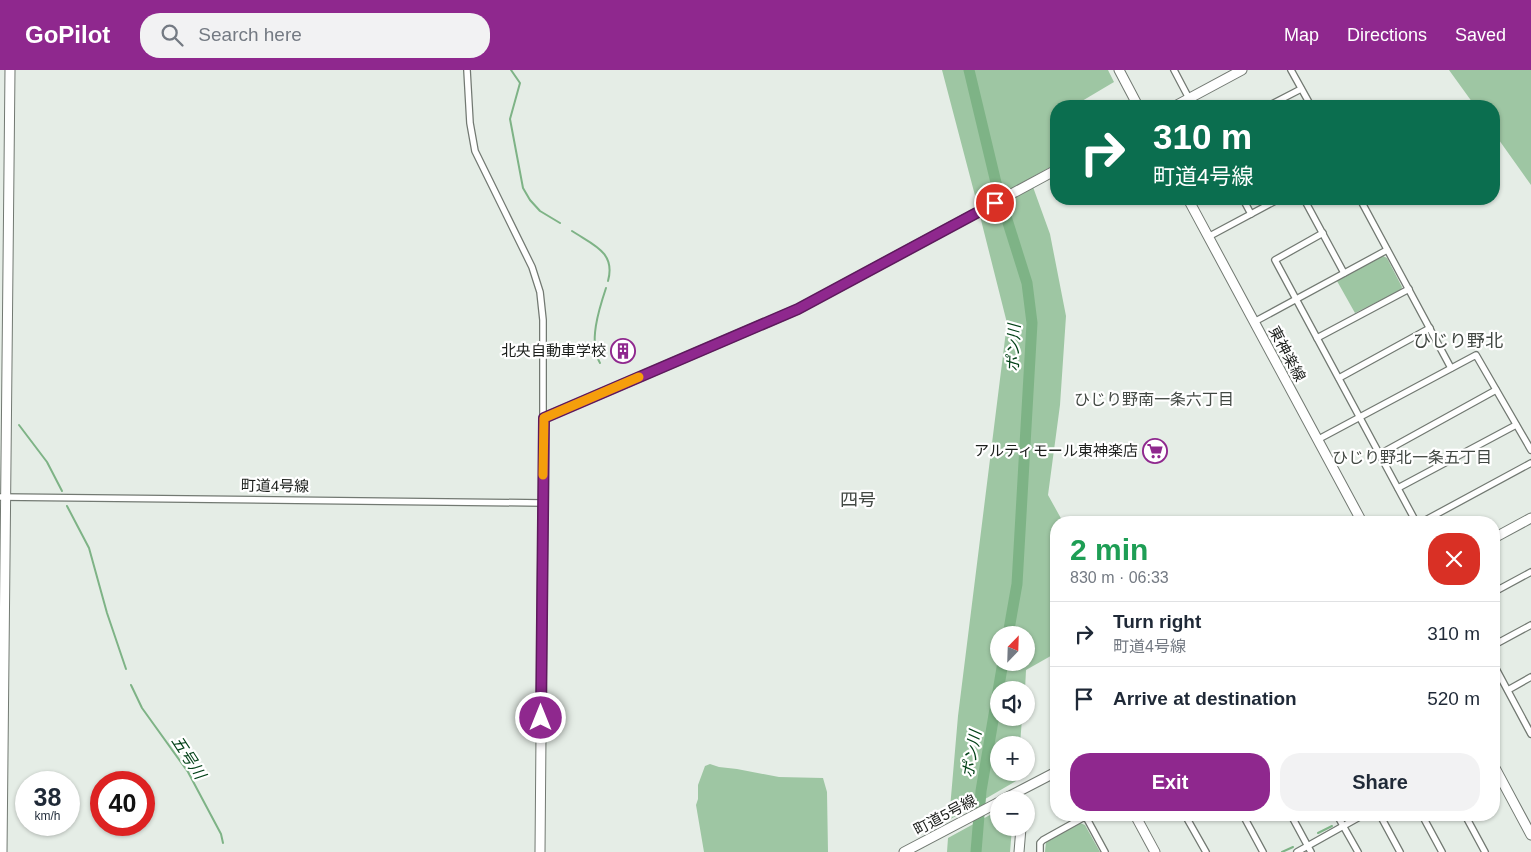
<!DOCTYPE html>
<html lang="en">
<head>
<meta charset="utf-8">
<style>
	:root { --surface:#fff; --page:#f2f2f3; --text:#1f2937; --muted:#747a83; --line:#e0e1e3; --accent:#8f288e }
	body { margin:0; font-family:Helvetica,"Noto Sans JP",sans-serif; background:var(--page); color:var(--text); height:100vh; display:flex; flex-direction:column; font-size:19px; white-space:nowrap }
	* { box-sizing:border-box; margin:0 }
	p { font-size:16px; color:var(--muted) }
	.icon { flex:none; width:28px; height:28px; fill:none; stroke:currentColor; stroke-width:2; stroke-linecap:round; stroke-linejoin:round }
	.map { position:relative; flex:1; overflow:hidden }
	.panel { position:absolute; left:1050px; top:446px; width:450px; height:305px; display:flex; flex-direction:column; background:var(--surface); border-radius:20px; box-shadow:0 1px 4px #0004 }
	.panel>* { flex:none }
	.banner { position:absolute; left:1050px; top:30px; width:450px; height:105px; border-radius:20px; box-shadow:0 1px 4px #0004; background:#0b6e4f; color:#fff; overflow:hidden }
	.needle { width:32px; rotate:23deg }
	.controls { position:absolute; left:990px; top:556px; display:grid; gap:10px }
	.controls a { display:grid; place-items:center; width:45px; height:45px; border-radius:50%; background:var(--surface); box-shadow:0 1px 4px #0004; font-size:25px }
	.speed { position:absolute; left:15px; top:701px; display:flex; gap:10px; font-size:25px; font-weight:700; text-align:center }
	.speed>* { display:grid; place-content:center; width:65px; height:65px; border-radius:50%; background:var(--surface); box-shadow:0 1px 4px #0004; line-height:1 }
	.speed small { font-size:12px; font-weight:400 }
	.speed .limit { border:8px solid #d22; background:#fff; color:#111 }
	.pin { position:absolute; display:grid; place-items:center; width:42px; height:42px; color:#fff; margin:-21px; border:2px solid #fff; border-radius:50%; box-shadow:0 1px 5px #0007 }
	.me { position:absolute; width:55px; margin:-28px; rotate:0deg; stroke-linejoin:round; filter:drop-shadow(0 0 4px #0008) }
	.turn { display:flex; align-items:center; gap:18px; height:105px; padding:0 20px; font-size:22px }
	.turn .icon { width:65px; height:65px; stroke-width:2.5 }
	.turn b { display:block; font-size:35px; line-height:42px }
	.round { display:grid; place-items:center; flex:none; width:52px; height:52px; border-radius:20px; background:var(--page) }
	.headline { display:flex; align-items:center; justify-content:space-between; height:85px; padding:0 20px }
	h1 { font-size:30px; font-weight:600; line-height:38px; color:#1e9e55 }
	.primary-button { display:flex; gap:10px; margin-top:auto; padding:10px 20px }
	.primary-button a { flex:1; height:58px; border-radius:20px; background:var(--accent); color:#fff; font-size:20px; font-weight:600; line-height:58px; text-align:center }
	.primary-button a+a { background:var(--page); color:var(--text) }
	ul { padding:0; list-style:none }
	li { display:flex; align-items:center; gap:15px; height:65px; padding:0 20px; border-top:1px solid var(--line) }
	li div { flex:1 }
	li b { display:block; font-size:19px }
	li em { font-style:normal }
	header { display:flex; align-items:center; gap:30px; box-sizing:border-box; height:70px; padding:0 25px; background:var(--accent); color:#fff }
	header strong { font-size:24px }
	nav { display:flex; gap:28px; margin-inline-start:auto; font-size:18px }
	.search { width:350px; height:45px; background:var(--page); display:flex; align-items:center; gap:12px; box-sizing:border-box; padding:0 18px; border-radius:20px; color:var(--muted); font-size:19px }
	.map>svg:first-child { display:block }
</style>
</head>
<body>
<header>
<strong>GoPilot</strong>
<div class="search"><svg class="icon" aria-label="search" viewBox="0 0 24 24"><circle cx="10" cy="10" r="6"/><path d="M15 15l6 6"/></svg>Search here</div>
<nav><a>Map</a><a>Directions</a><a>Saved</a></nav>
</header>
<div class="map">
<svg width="1531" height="782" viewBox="0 0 1531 782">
	<rect width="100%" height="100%" fill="#e5ede6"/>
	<g fill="#9ec6a3" fill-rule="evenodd">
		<path d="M942 0H1108L1114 12 1082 31 1084 36H1056V94L978 137Z"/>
		<path d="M1449 0H1531V115L1494 63V36H1475Z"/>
		<path d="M1033 117 1050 164 1066 246 1060 335 1048 425 1063 452H1056V583L1026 600 1025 620H999V648H1022L1020 675H999V702L1017 703 1016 711 949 750 958 646 1007 253 980 146ZM999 565H1026V592H999Z"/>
		<path d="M1383 186 1387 188 1402 217 1401 220 1355 243 1337 211Z"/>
		<path d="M710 694 719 697 737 699 779 707 823 708 827 722 828 782H704L696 735 698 729V715L705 696Z"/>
		<path d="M999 740V758H1012L1010 782H947L948 768Z"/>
		<path d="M1080 753 1085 755 1100 782H1045L1046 772Z"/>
	</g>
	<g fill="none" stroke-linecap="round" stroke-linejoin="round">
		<g stroke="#7eb386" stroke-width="2">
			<path d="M511 0 520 13 510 49 523 118 530 130 540 141 560 153"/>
			<path d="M572 161C593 175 616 182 608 211"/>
			<path d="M600 293C588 273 599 239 606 218"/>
			<path d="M19 355 47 392 62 421"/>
			<path d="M67 436 89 478 107 543 126 599"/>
			<path d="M131 615 142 638 188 702 221 764 223 773"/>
			<path d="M1346 748 1353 745"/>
			<path d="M1318 763 1332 756"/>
			<path d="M1282 782 1293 777"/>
		</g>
		<g stroke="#7eb386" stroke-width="11">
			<path d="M969 0 998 121 1027 213 1032 253 1017 514 1008 565"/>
			<path d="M976 782 981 721 1003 592"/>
		</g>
		<defs>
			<g id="street">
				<path d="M1174 0 1193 36"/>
				<path d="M1291 0 1311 36"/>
				<path d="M1268 36 1301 19"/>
				<path d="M1243 129 1251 144"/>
				<path d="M1304 129 1344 203"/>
				<path d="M1360 129 1451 298"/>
				<path d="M1323 163 1275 190 1416 452"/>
				<path d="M1208 167 1279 129"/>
				<path d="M1254 252 1387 180"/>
				<path d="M1317 268 1409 219"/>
				<path d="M1339 308 1430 258"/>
				<path d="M1317 370 1476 285 1531 380"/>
				<path d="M1380 384 1496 320"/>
				<path d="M1398 418 1516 355"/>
				<path d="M0 427 543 433V250L540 222 532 197 475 81 470 53 467 0"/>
				<path d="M1422 452 1531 393"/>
				<path d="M1494 522 1531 502"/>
				<path d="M1494 575 1531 555"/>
				<path d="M1494 595 1531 664"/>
				<path d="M1508 620 1531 607"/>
				<path d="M1185 745 1206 782"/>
				<path d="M1243 745 1263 782"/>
				<path d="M1291 745 1311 782"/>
				<path d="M1337 745 1358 782"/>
				<path d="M1380 745 1400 782"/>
				<path d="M1422 745 1442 782"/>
				<path d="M1465 745 1485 782"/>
				<path d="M1086 747 1105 782"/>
				<path d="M1040 782V773L1043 770 1088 745"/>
				<path d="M1297 782 1363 745"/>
			</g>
			<g id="secondary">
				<path d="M1119 0 1138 36"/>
				<path d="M1175 36 1242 0"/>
				<path d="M1188 129 1362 452"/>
				<path d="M544 348 798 239 1056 100"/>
				<path d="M1494 468 1531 448"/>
				<path d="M1494 696 1531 765"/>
				<path d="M1002 730 1056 702"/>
				<path d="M1135 745 1155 782"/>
				<path d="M2 782 10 0"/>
				<path d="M540 782 543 433"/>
				<path d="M904 782 999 732"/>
				<path d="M1019 782 1021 758"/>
			</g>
		</defs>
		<use href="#street" stroke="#727972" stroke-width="8"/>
		<use href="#secondary" stroke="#727972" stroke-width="11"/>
		<use href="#street" stroke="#fff" stroke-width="5.5"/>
		<use href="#secondary" stroke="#fff" stroke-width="9"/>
	</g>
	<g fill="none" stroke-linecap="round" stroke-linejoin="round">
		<defs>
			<path id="route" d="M541 648 544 348 798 239 995 133"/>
		</defs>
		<use href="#route" stroke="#5d1a5c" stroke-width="12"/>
		<use href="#route" stroke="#8f288e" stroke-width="9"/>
		<path stroke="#f59e0b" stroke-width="9" d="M543 405 544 348 639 307"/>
	</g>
	<defs>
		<symbol id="building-ring" viewBox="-11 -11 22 22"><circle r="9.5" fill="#fff" stroke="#8f288e" stroke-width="1.5"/><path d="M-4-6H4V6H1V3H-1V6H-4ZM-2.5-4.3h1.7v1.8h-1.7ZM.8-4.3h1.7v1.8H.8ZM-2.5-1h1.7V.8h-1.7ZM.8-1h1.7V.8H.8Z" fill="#8f288e"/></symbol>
		<symbol id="supermarket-ring" viewBox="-11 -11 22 22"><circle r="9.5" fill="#fff" stroke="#8f288e" stroke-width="1.5"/><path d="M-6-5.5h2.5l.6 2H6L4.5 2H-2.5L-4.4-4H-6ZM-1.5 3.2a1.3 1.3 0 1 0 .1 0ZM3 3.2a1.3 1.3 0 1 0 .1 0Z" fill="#8f288e"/></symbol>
	</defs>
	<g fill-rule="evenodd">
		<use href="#building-ring" x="609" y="267" width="28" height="28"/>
		<use href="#supermarket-ring" x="1141" y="367" width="28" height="28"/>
	</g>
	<g text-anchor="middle" stroke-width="4.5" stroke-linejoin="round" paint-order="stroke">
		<g font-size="15" fill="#1b1e1b" stroke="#fff" text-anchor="end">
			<text x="606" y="286">北央自動車学校</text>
			<text x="1138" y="386">アルティモール東神楽店</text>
		</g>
		<g font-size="15" fill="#1b1e1b" stroke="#fff">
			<text transform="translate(1287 284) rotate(62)" y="5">東神楽線</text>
			<text transform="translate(275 416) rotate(1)" y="5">町道4号線</text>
			<text transform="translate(945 745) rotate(-28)" y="5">町道5号線</text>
		</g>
		<g font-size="16" font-style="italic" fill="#034218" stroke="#fff">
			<text transform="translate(1013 278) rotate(-88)" y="6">ポン川</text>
			<text transform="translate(971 684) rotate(-80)" y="6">ポン川</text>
			<text transform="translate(189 687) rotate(57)" y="6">五号川</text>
		</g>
		<g font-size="16" fill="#424843" stroke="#fff">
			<text x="1154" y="335">ひじり野南一条六丁目</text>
			<text x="1412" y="393">ひじり野北一条五丁目</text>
		</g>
		<g font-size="18" fill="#424843" stroke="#fff">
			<text x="1458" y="277">ひじり野北</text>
			<text x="858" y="436">四号</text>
		</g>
	</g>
</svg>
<div class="controls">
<a><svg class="needle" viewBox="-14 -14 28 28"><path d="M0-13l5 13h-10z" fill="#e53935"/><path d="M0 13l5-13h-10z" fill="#747a83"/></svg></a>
<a><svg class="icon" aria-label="sound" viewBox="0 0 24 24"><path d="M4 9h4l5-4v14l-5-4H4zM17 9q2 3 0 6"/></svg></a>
<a>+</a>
<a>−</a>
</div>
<div class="speed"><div>38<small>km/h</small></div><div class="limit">40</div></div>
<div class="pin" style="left:995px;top:133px;background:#d93025"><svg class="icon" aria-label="arrive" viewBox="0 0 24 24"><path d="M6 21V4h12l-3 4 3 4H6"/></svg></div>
<svg class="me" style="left:541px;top:648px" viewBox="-20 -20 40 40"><circle r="17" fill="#8f288e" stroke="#fff" stroke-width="3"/><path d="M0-11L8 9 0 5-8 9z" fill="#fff"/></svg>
<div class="banner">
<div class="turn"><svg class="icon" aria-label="right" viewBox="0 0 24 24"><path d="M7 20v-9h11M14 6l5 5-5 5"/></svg><div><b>310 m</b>町道4号線</div></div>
</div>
<section class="panel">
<div class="headline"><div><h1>2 min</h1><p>830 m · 06:33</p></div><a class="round" style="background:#d93025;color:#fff"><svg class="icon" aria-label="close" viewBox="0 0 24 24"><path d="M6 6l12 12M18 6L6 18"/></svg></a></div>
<ul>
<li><svg class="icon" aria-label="right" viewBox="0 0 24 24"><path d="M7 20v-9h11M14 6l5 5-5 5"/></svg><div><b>Turn right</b><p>町道4号線</p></div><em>310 m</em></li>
<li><svg class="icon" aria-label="arrive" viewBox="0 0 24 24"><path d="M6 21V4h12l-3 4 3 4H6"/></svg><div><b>Arrive at destination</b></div><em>520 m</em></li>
</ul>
<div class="primary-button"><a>Exit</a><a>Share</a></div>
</section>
</div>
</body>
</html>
